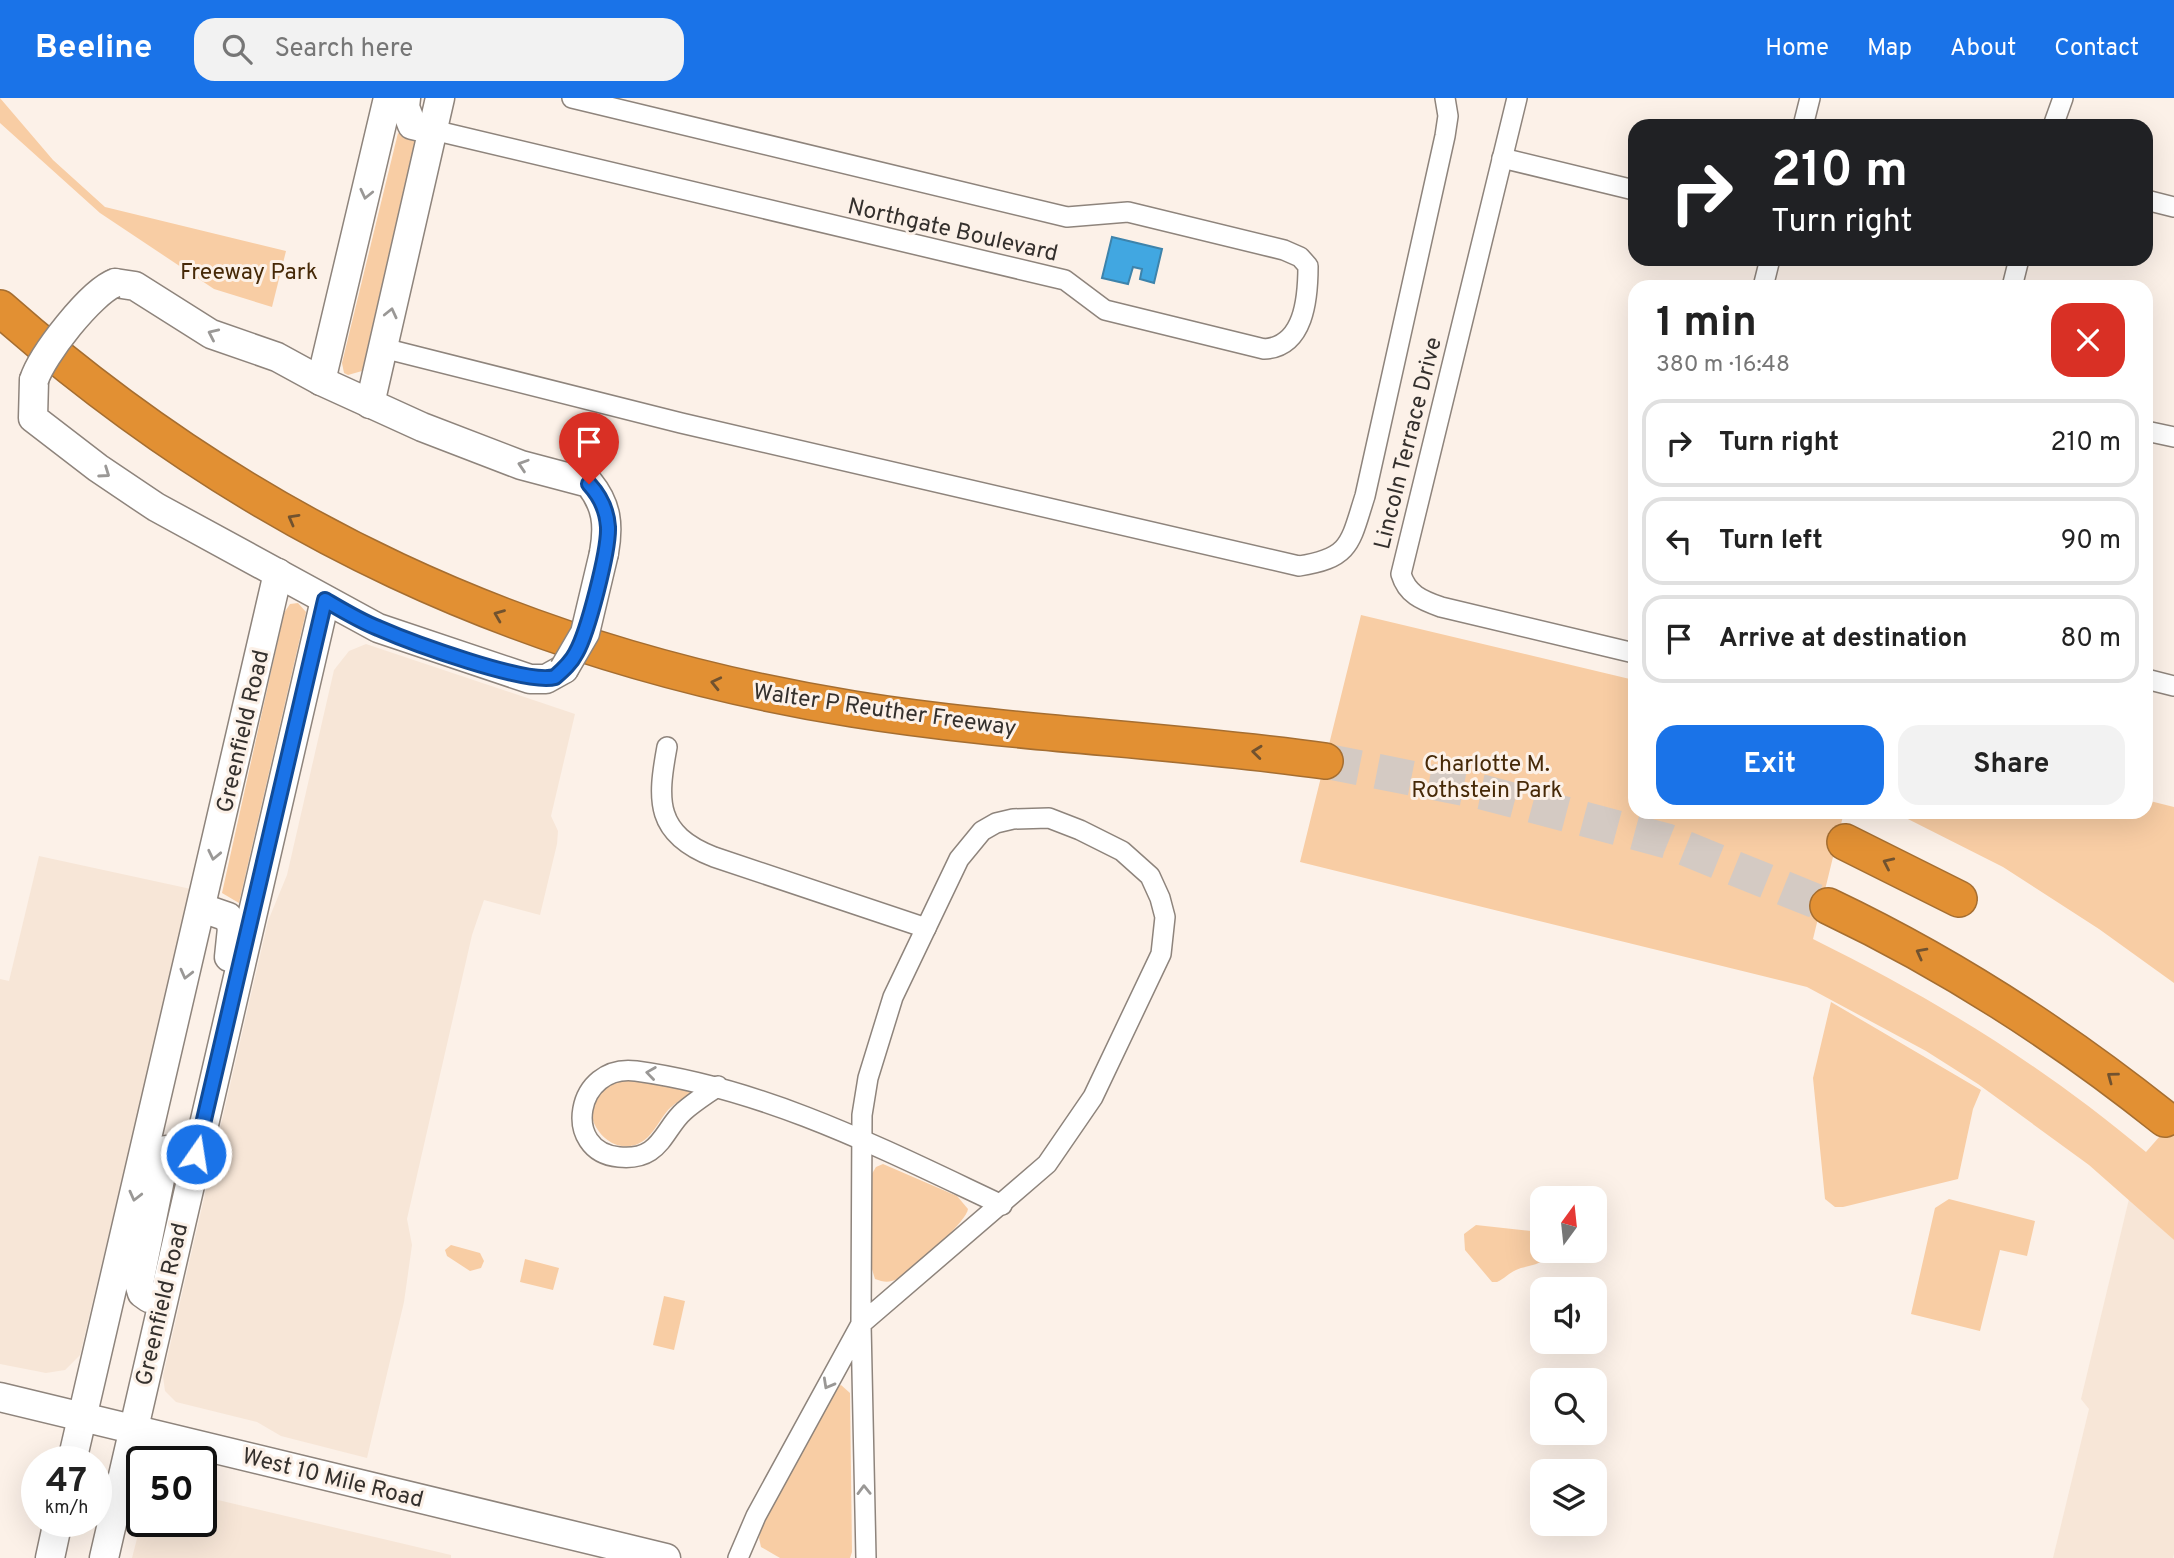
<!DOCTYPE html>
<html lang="en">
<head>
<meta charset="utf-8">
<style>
	:root { --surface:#fff; --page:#f2f2f2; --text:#222; --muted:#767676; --line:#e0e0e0; --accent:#1a73e8 }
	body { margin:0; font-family:Overpass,sans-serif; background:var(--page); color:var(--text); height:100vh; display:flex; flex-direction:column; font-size:26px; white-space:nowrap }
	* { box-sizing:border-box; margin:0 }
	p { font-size:23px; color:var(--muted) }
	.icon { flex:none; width:38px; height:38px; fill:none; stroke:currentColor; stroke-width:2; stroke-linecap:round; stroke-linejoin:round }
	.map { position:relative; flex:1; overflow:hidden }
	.side { position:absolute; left:1628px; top:182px; width:525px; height:539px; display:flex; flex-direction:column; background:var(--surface); border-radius:21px; box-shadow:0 7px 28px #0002 }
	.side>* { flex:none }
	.hud { position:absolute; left:1628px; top:21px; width:525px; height:147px; border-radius:21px; box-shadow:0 7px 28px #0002; background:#202124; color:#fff; overflow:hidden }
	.needle { width:46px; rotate:15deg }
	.controls { position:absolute; left:1530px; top:1088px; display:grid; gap:14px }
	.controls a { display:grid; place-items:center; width:77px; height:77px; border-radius:14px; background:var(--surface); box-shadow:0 7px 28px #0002; font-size:35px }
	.speed { position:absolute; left:21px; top:1348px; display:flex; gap:14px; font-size:35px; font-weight:700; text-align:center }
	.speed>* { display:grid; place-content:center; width:91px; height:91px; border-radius:50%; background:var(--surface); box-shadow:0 7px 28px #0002; line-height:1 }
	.speed small { font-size:18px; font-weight:400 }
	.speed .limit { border:4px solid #111; border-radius:10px; background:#fff; color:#111 }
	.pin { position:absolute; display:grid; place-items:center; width:60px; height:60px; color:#fff; margin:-72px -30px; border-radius:50% 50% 50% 0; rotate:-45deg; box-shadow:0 0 7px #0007 }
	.pin .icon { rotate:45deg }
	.me { position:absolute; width:77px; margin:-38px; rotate:13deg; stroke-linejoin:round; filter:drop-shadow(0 0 5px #0008) }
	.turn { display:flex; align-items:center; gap:24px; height:147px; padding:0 28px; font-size:32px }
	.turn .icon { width:91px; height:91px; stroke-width:2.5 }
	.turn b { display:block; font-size:49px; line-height:60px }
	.round { display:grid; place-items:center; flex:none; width:74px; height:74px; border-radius:21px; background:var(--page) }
	.headline { display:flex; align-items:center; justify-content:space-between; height:119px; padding:0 28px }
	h1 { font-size:42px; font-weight:700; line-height:52px }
	.cta { display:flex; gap:14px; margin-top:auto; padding:14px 28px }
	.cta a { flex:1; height:80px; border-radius:21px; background:var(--accent); color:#fff; font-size:28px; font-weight:700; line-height:80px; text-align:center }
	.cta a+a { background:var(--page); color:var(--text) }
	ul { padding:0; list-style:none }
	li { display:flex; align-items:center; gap:21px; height:88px; margin:0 14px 10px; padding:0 14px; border:4px solid var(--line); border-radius:21px }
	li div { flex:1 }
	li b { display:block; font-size:26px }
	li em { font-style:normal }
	header { display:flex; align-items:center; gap:42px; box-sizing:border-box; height:98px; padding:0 35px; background:var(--accent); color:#fff }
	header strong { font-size:33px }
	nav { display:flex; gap:38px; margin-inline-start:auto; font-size:24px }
	.search { width:490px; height:63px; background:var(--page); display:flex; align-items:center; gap:18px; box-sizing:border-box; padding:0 24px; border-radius:21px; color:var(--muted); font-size:26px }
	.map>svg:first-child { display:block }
</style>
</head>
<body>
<header>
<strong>Beeline</strong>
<div class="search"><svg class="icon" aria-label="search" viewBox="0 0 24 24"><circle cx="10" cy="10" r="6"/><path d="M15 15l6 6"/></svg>Search here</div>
<nav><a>Home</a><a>Map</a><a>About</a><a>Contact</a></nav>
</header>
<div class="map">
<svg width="2174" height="1460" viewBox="0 0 2174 1460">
	<rect width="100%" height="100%" fill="#fcf1e8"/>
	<g fill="#f7e6d7">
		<path d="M366 546 575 616 551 718 558 733 557 746 540 817 484 802 472 837 407 1121 412 1147 404 1204 367 1360 281 1338 257 1324 176 1304 165 1293 163 1278 268 823 287 777 334 572 349 553Z"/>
		<path d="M39 758 191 791 80 1257 65 1272 46 1275 0 1266V881L9 883Z"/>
		<path d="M2129 1101 2174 1142V1456L2173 1460H2053L2089 1311 2081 1301Z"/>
		<path d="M201 1398 451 1457V1460H132L142 1421 201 1423Z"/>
	</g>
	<g fill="#f8cda4">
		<path d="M0 0 53 62 105 109 286 153 272 209 214 191 100 115 0 25Z"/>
		<path d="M398 35 415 42 362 273 348 277 344 275 342 265Z"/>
		<path d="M298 505 306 514 239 805 222 795 284 515 290 506Z"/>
		<path d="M1361 517 1634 582V714H1844L1813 841C1938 903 2039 965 2146 1054L2174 1022V1142L2089 1067 1978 986 1926 953 1807 889 1300 764Z"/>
		<path d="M2146 702 2174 709V885L2099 831 2003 769 1894 714H2146Z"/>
		<path d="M1831 904 1981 992 1973 1011 1958 1081 1843 1109H1835L1825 1101 1813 980Z"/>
		<path d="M619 981 690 988 693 992C686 1000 675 1004 668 1012 661 1020 656 1031 648 1039 626 1060 597 1043 591 1016L601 991Z"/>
		<path d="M883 1066 957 1098 968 1111C966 1125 911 1173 897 1181 889 1185 883 1184 875 1181L871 1168 870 1079 876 1069Z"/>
		<path d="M1949 1101 2035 1123 2027 1158 2000 1152 1980 1233 1911 1216 1935 1110Z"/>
		<path d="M1476 1127 1541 1134 1542 1153H1549C1544 1169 1529 1166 1516 1172 1509 1175 1504 1181 1497 1184H1492L1465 1152 1464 1136Z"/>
		<path d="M451 1147 480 1155 484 1163 481 1170 470 1173 447 1158 445 1152Z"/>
		<path d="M525 1161 559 1170 553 1192 520 1184Z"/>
		<path d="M664 1198 685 1203 674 1252 653 1247Z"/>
		<path d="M841 1287 850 1295 852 1454 850 1460H780L761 1449 759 1440 761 1431 835 1290Z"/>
	</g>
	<path fill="#41a7e1" stroke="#3d83ab" stroke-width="2" d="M1112 139 1162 151 1154 185 1140 181 1142 171 1133 169 1128 186 1102 180Z"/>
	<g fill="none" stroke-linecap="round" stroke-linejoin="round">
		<path stroke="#d4cac3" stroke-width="35" stroke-dasharray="35 18" stroke-linecap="butt" d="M1325 663 1482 694 1667 743 1828 808"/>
		<defs>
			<g id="street">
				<path d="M1517 0 1401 476C1407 496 1421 502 1441 509L1634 555"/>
				<path d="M1803 28 1810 0"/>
				<path d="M2053 28 2063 0"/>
				<path d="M433 32 1065 182 1105 212 1264 251C1304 249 1308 201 1308 168L1300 159 1284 152 1128 114 1067 119 572 0"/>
				<path d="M1502 60 1634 92"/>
				<path d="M2146 102 2174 109"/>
				<path d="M1763 189 1770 161"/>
				<path d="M2012 189 2019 161"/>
				<path d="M383 250 681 325 1299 468C1351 460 1350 445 1365 398L1445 38 1448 18 1445 0"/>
				<path d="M2146 333 2174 339"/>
				<path d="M2146 581 2174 588"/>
				<path d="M667 649C657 703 655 736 714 759L926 830"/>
				<path d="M718 988C707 996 694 1004 684 1013 671 1024 664 1044 650 1053 641 1059 629 1060 619 1059 561 1054 575 965 636 973 767 991 883 1051 1002 1107"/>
				<path d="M738 1460 756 1418 861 1226 1047 1066 1093 999 1161 856 1165 819 1160 800 1150 778 1122 753 1080 732 1049 720 1013 721 996 725 982 733 959 761 893 899 868 980 862 1017 861 1226 866 1460"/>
			</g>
			<g id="secondary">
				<path d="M406 0 405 9 412 27 433 32"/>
				<path d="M115 185 135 188 211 236 277 259 321 283 422 329 521 367 589 385C607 407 609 427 604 455"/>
				<path d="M34 282 33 320 98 370 156 409 378 530 530 581H546L564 571"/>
				<path d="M321 283 388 0"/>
				<path d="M370 306 440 0"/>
				<path d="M202 810 228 819 232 830 229 859"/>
				<path d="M162 1199 149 1200 142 1195 139 1185 166 1052"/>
				<path d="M0 1299 666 1460"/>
				<path d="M72 1363 278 475"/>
				<path d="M50 1460 58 1423"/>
				<path d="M104 1460 325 502"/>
			</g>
			<g id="highway">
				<path d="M0 210C248 429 526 558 853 611 1009 636 1168 641 1325 663"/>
				<path d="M1845 744 1959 801"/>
				<path d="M1828 808C1950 866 2060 937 2165 1021"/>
			</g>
		</defs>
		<use href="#street" stroke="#8e847c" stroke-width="22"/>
		<use href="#secondary" stroke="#8e847c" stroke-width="31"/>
		<use href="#highway" stroke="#a56e31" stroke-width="38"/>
		<use href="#street" stroke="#fff" stroke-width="19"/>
		<use href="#secondary" stroke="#fff" stroke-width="28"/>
		<use href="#highway" stroke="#e29033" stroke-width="35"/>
		<defs>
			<g id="secondary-bridge">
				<path d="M34 282C42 257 91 194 115 185"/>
				<path d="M564 571 585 535 604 455"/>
			</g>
		</defs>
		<use href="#secondary-bridge" stroke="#8e847c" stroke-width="31" stroke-linecap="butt"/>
		<use href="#secondary-bridge" stroke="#fff" stroke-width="28"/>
	</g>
	<defs><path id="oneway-chevron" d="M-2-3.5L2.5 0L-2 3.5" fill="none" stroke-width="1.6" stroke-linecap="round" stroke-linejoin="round" transform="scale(1.75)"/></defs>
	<g stroke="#9a9896">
		<use href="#oneway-chevron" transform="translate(366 96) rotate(103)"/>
		<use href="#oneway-chevron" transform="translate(391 215) rotate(-77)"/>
		<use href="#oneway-chevron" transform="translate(213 236) rotate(-155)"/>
		<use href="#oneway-chevron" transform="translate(523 367) rotate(-162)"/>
		<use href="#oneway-chevron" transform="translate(105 375) rotate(35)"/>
		<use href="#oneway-chevron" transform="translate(214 757) rotate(102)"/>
		<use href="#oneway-chevron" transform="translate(186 876) rotate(104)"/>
		<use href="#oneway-chevron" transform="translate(651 975) rotate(-172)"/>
		<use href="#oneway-chevron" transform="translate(135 1098) rotate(104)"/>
		<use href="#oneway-chevron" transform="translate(828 1286) rotate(119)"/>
		<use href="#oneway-chevron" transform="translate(864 1392) rotate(-91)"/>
	</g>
	<g stroke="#71522f">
		<use href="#oneway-chevron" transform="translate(293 421) rotate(-151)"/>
		<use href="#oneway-chevron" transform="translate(499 517) rotate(-158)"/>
		<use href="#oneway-chevron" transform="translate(716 585) rotate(-167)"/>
		<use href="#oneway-chevron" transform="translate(1257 654) rotate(-174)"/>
		<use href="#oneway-chevron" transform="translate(1888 765) rotate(-155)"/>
		<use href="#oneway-chevron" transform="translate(1921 855) rotate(-152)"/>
		<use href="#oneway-chevron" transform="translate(2112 979) rotate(-143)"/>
	</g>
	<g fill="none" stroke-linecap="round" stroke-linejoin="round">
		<defs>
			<path id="route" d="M196 1056 325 502C342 512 360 523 378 530 410 544 526 587 555 579 563 572 571 565 576 555 588 534 609 452 608 429 607 412 600 398 589 386"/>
		</defs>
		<use href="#route" stroke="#114b97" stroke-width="18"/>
		<use href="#route" stroke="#1a73e8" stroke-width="12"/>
	</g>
	<g text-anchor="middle" stroke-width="6" stroke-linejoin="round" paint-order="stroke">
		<g font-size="23" fill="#34302d" stroke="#fcf1e8">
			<text transform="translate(953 131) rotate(13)" y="8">Northgate Boulevard</text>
			<text transform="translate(1407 345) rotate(-76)" y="8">Lincoln Terrace Drive</text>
			<text transform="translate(885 611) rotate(8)" y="8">Walter P Reuther Freeway</text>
			<text transform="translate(242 633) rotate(-77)" y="8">Greenfield Road</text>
			<text transform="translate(161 1206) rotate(-77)" y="8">Greenfield Road</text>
			<text transform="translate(333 1379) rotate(14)" y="8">West 10 Mile Road</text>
		</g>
		<g font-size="23" fill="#462907" stroke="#fcf1e8">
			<text x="249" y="181">Freeway Park</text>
			<text x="1487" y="673">Charlotte M.<tspan x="1487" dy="26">Rothstein Park</tspan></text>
		</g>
	</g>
</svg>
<div class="controls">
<a><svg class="needle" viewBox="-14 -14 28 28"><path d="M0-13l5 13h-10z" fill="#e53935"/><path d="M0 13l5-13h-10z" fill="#767676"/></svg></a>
<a><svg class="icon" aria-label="sound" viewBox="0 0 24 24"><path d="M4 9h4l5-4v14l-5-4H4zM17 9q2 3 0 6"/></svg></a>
<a><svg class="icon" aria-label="search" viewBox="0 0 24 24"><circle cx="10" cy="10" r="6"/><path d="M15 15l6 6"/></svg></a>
<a><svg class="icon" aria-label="layers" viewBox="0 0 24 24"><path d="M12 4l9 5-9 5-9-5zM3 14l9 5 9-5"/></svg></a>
</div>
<div class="speed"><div>47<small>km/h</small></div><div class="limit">50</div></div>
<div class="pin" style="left:589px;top:386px;background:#d93025"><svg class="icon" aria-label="arrive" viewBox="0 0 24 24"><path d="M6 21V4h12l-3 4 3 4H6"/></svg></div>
<svg class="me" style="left:196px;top:1056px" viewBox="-20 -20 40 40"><circle r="17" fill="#1a73e8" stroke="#fff" stroke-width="3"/><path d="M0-11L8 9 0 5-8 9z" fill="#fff"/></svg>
<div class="hud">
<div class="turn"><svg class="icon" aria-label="right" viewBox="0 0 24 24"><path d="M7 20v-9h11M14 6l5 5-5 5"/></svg><div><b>210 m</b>Turn right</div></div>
</div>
<section class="side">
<div class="headline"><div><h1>1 min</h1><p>380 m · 16:48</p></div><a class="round" style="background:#d93025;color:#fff"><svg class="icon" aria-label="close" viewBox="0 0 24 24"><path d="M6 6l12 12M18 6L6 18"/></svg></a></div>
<ul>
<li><svg class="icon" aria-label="right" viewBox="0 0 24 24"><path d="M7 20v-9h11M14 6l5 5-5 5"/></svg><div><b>Turn right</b></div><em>210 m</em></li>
<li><svg class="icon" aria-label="left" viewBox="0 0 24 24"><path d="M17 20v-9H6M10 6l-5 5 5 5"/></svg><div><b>Turn left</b></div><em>90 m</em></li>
<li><svg class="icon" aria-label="arrive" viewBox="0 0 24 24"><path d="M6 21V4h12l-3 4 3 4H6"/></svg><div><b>Arrive at destination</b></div><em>80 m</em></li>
</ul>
<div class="cta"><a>Exit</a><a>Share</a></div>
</section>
</div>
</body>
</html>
